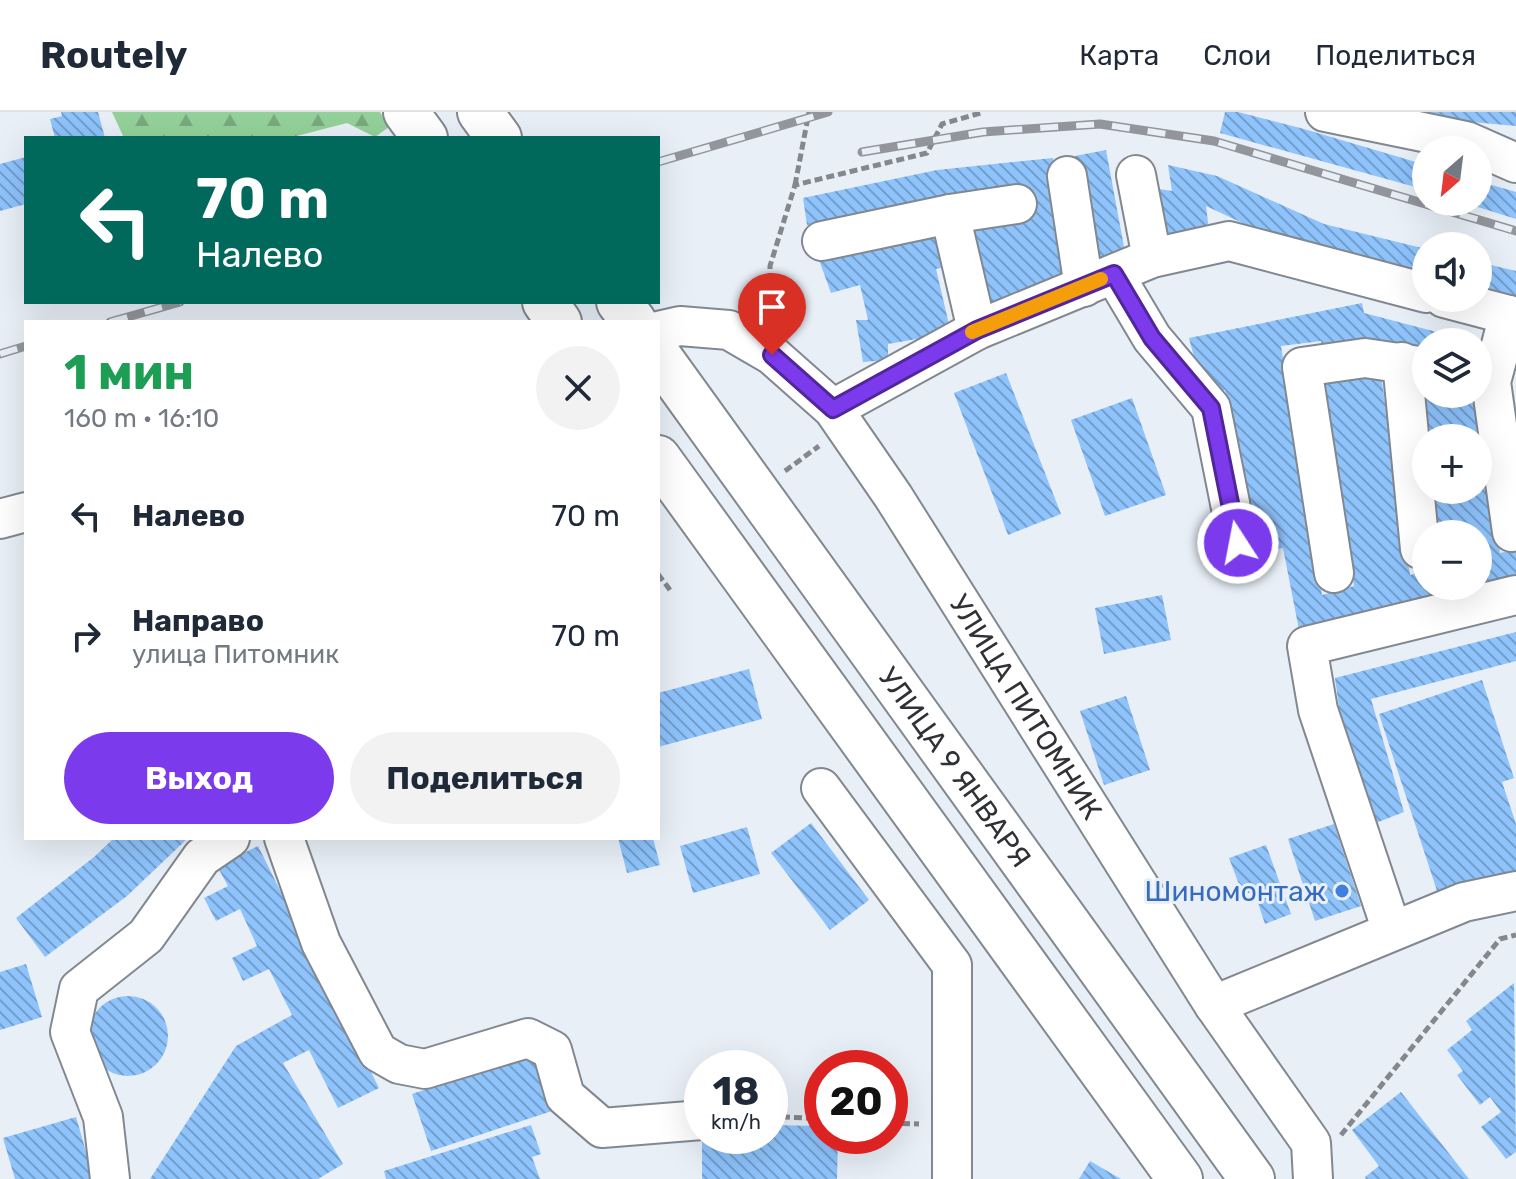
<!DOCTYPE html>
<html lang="ru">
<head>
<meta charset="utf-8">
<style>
	:root { --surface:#fff; --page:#f2f2f3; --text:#1f2937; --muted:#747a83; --line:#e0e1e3; --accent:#7c3aed }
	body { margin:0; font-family:Rubik,sans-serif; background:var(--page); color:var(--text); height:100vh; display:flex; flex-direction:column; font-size:30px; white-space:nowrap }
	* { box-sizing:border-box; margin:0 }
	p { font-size:26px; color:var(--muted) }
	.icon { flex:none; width:44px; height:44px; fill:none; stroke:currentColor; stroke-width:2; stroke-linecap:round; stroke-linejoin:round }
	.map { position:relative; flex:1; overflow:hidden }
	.details { position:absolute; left:24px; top:208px; width:636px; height:520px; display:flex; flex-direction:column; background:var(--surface); border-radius:0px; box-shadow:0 8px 32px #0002 }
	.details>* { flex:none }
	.hud { position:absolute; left:24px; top:24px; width:636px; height:168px; border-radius:0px; box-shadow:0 8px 32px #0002; background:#00695c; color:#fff; overflow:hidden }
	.needle { width:52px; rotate:208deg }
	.buttons { position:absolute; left:1412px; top:24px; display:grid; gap:16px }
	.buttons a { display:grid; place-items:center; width:80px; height:80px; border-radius:50%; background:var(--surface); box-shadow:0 8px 32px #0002; font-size:40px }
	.speed { position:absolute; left:684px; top:938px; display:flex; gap:16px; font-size:40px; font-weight:700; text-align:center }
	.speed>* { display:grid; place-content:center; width:104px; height:104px; border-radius:50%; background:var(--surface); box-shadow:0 8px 32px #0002; line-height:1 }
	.speed small { font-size:20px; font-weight:400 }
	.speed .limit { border:12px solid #d22; background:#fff; color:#111 }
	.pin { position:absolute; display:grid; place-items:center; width:68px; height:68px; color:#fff; margin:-82px -34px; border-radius:50% 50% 50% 0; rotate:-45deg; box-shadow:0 0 8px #0007 }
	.pin .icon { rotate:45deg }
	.me { position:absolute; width:88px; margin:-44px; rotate:349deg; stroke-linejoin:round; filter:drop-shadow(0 0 6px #0008) }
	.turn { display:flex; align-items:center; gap:28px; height:168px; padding:0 40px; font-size:36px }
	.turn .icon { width:104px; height:104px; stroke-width:2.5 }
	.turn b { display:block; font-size:56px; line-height:68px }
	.round { display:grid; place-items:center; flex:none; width:84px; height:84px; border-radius:42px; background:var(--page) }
	.overview { display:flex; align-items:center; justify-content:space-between; height:136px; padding:0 40px }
	h1 { font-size:48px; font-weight:700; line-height:60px; color:#1e9e55 }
	.action { display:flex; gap:16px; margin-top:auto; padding:16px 40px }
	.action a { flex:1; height:92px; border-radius:48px; background:var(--accent); color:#fff; font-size:32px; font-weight:700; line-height:92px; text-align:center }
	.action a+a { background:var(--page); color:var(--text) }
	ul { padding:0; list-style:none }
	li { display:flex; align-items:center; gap:24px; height:120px; padding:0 40px }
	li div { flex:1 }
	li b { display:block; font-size:30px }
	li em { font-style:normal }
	header { display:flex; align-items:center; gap:48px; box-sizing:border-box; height:112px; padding:0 40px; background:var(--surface); border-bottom:2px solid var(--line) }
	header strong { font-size:38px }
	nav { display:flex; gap:44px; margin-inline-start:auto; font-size:28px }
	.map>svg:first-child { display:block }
</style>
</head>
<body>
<header>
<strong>Routely</strong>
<nav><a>Карта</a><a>Слои</a><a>Поделиться</a></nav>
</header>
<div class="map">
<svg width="1516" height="1067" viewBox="0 0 1516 1067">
	<defs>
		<pattern id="forest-firs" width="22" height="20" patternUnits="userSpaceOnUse" patternTransform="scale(2)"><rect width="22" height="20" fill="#94d19a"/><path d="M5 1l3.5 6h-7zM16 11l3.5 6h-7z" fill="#79aa7e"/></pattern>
		<pattern id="building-back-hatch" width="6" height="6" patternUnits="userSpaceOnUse" patternTransform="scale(2)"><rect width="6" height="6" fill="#8ec3fc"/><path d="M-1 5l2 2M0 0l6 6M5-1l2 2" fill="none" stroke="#749fcd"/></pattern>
	</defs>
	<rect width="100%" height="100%" fill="#e8eff7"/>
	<path fill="url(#forest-firs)" d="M112 0H380L389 15 375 25 347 11 289 26H124Z"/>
	<g fill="url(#building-back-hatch)">
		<path d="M61 0H98L105 26H55L50 7 62 4Z"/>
		<path d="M1225 0H1238L1304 17 1426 53V78L1220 21Z"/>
		<path d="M1382 0H1516V14L1382 2Z"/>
		<path d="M1106 38 1127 151 1096 156 1075 44Z"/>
		<path d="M26 45V92L0 99V52Z"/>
		<path d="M1053 46 1069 170 1035 173 1036 186 988 194 967 119 1029 108 1028 79 939 89 807 113 803 86 937 58Z"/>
		<path d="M1168 53 1217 64 1324 112 1426 137V172L1309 142 1206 94 1210 127 1170 134 1159 77 1172 79Z"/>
		<path d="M1478 69 1516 80V107L1465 91 1478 90Z"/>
		<path d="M942 121 949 154 936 157 951 221 888 232V248L863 250 856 208H868L860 173 831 181 819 148Z"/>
		<path d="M1478 150 1516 159V194L1478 185Z"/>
		<path d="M1362 191 1364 201 1475 230H1426V246L1322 239 1321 229 1281 234 1322 483 1354 474 1322 272 1381 263 1410 463 1426 458V474H1478V422H1436L1430 378H1478V326H1426L1417 278 1479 293 1500 441 1516 438V472L1301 528 1283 436 1254 441 1225 278 1204 283 1189 226Z"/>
		<path d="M1006 261 1061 402 1008 423 954 281Z"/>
		<path d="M1132 286 1166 383 1105 404 1071 308Z"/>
		<path d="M1162 483 1171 528 1104 542 1095 496Z"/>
		<path d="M1516 520V549L1371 587 1404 700 1373 712 1339 595 1335 566Z"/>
		<path d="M749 557 762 607 658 635V581Z"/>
		<path d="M1482 568 1514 666 1502 670 1516 712V764L1440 788 1379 602Z"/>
		<path d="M1126 584 1150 658 1104 673 1080 599Z"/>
		<path d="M811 711 869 788 830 818 771 741Z"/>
		<path d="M1334 712 1361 794 1315 809 1288 727Z"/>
		<path d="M747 715 760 762 693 781 680 734Z"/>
		<path d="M114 726H188L127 784 45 845 16 806 94 745Z"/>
		<path d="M618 726H653L660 753 627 761Z"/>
		<path d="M1266 733 1291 802 1265 812 1254 779 1243 783 1229 746Z"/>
		<path d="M258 734 379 976 338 996 309 938 283 951 343 1052 318 1067H150L236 934 292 903 269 857 243 869 232 846 257 834 240 797 216 809 204 786 228 774 217 754Z"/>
		<path d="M26 852 42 905 0 918V860Z"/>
		<path d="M1514 871 1516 1040 1506 1047 1481 1015 1501 1000 1490 985 1480 993 1457 963 1463 959 1447 938 1472 918 1466 909Z"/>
		<circle cx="128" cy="924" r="40"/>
		<path d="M539 940 558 997 431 1039 412 982Z"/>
		<path d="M1401 980 1469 1067H1366L1365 1065 1379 1054 1352 1018Z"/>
		<path d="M76 1005 94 1067H15L3 1026Z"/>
		<path d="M531 1013 541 1042 532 1045 540 1067H386L384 1059Z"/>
		<path d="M770 1013 822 1014V1024H838L837 1067H702V1024H770Z"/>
		<path d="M1090 1049 1121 1067H1079Z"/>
	</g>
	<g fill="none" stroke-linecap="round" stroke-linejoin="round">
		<defs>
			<g id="minor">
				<path d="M1325 0 1466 29 1516 51"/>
				<path d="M1136 63 1152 146"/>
				<path d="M1067 64 1084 175"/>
				<path d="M950 102 977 218"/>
				<path d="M822 129 950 102 1017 92"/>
				<path d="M1114 162 1152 226 1211 296 1238 431"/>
				<path d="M1444 186 1516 205"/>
				<path d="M1509 203 1491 270 1512 420"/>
				<path id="s1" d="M658 219 680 214 729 218 772 243 833 297 893 384 1214 893 1311 1031 1313 1067"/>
				<path d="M1402 250 1420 437"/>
				<path d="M833 297 977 218 1152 146 1229 129 1426 181"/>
				<path d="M0 407 26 400"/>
				<path d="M1334 461 1302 255 1365 246 1426 255"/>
				<path d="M821 676 952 853V1067"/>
				<path d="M284 726 321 831 378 940 399 952 425 957 528 926 552 938 565 984 602 1016 702 1008"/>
				<path d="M1392 819 1318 598 1307 534 1516 483"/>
				<path d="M1214 893 1464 790 1516 779"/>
				<path d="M110 1067 103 1005 70 920 79 877 146 824 202 745 230 726"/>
			</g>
			<g id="major">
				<path d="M406 0 425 26"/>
				<path d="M480 0 499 26"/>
				<path d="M545 190 559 210"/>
				<path d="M619 190 634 210"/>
				<path id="s2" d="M658 243 1252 1067"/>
				<path d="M658 346 1180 1067"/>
			</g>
		</defs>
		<use href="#minor" stroke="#82888f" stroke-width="42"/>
		<use href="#major" stroke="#82888f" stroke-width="48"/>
		<g stroke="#84888d" stroke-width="5" stroke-dasharray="8 4" stroke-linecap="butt">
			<path d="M795 73 809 0"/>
			<path d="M771 205 770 154 795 73 927 41 942 12 984 0"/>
			<path d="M785 359 819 334"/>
			<path d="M658 462 670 478"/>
			<path d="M770 1004 822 1007"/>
			<path d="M890 1011 919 1012"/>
			<path d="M1341 1023 1500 827 1516 823"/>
		</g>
		<use href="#minor" stroke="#fff" stroke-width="38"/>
		<use href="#major" stroke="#fff" stroke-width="44"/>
		<defs>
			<g id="rail">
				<path d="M862 40 983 20 1100 12 1214 29 1516 119"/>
				<path d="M658 50 828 0"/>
				<path d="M110 210 180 190"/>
				<path d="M0 242 26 234"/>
			</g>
		</defs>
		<use href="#rail" stroke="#92969c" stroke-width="9"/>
		<use href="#rail" stroke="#e8eff7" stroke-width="6" stroke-dasharray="18" stroke-linecap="butt"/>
	</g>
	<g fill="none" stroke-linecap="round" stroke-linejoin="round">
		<defs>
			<path id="route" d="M772 243 833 297 977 218 1114 162 1152 226 1211 296 1238 431"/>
		</defs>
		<use href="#route" stroke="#51269a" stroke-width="20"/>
		<use href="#route" stroke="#7c3aed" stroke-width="14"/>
		<path stroke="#f59e0b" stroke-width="14" d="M972 220 1101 167"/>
	</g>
	<circle fill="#3f7fe0" stroke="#e8eff7" stroke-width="3" cx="1342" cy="779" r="8"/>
	<g text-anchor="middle" stroke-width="6" stroke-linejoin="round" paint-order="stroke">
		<g font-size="28" fill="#2f3134" stroke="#e8eff7">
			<text dy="10" stroke="none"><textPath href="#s1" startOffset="558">УЛИЦА ПИТОМНИК</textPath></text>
			<text dy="10" stroke="none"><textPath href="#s2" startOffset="508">УЛИЦА 9 ЯНВАРЯ</textPath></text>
		</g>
		<g font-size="28" fill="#366cbe" stroke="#e8eff7" text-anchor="end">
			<text x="1326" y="789">Шиномонтаж</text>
		</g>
	</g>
</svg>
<div class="buttons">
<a><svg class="needle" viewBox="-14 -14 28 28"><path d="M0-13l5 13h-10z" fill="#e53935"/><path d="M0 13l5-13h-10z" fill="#747a83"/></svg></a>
<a><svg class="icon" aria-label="sound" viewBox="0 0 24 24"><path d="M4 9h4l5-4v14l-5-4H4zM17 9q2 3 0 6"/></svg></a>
<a><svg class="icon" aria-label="layers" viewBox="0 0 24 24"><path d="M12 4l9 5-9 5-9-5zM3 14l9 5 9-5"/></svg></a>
<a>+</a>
<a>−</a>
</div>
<div class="speed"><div>18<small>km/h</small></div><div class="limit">20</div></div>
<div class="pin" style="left:772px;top:243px;background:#d93025"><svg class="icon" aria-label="arrive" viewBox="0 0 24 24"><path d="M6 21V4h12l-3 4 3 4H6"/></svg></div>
<svg class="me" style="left:1238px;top:431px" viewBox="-20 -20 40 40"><circle r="17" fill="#7c3aed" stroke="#fff" stroke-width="3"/><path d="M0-11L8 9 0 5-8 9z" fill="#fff"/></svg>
<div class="hud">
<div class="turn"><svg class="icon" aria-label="left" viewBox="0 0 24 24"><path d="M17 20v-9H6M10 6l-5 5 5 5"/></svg><div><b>70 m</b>Налево</div></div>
</div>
<section class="details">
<div class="overview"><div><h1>1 мин</h1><p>160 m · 16:10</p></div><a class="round"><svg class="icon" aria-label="close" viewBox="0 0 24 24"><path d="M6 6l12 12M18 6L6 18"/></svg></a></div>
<ul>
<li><svg class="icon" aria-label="left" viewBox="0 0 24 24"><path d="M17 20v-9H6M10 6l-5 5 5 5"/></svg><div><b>Налево</b></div><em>70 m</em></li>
<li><svg class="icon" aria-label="right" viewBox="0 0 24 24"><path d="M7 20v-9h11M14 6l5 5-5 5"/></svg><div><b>Направо</b><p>улица Питомник</p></div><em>70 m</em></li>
</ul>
<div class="action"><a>Выход</a><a>Поделиться</a></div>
</section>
</div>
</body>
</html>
